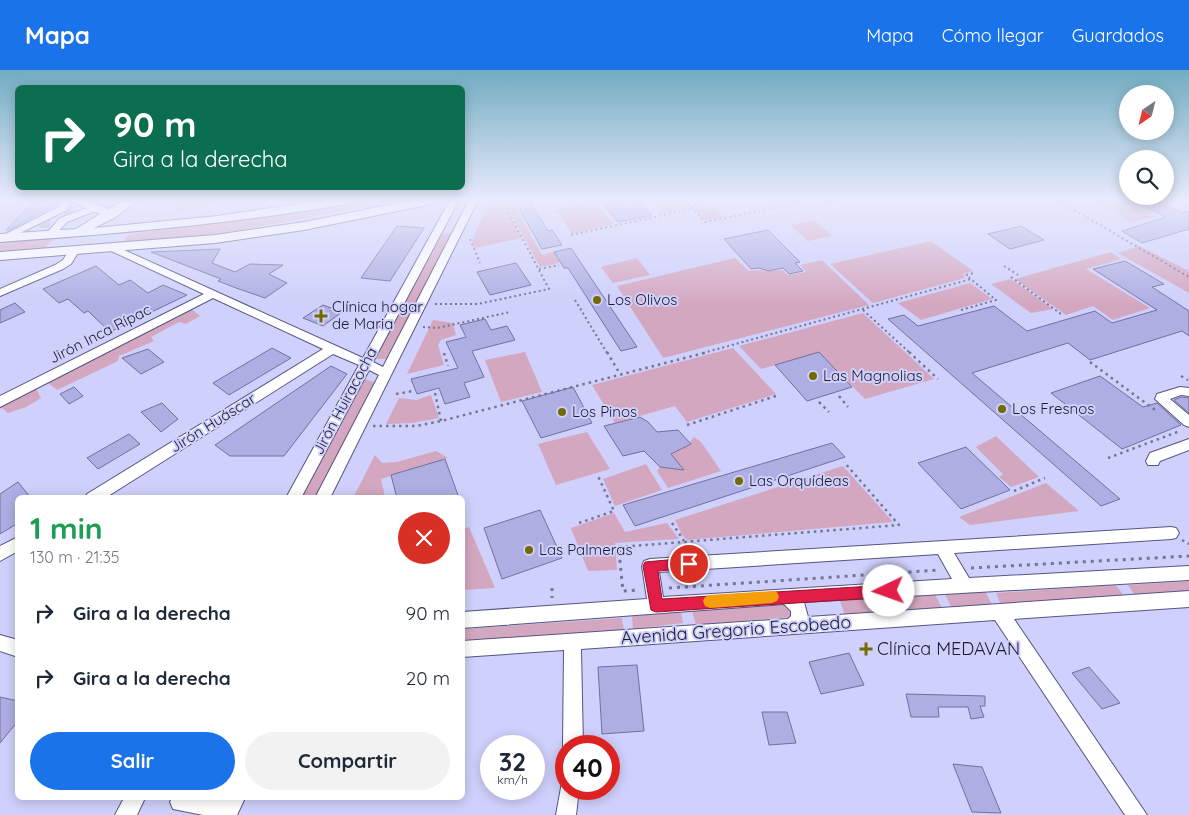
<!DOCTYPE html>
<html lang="es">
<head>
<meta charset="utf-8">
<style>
	:root { --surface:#fff; --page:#f2f2f3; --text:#1f2937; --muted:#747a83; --accent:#1a73e8 }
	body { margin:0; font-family:Quicksand,sans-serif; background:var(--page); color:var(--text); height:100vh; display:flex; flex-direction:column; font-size:19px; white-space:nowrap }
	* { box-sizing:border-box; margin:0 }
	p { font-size:16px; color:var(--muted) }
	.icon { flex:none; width:28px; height:28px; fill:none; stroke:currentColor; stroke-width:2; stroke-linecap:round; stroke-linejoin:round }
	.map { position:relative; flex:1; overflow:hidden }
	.side { position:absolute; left:15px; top:425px; width:450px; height:305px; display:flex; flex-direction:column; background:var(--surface); border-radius:8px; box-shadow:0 2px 12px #0003 }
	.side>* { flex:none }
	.hud { position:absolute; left:15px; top:15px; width:450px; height:105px; border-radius:8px; box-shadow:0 2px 12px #0003; background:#0b6e4f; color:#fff; overflow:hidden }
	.needle { width:32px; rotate:215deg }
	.controls { position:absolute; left:1119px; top:15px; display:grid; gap:10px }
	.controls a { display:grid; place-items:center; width:55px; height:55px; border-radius:50%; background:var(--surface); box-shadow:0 2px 12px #0003; font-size:25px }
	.speed { position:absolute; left:480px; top:665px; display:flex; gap:10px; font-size:25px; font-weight:700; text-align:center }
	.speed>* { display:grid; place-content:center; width:65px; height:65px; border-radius:50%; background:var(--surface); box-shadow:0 2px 12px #0003; line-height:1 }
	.speed small { font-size:12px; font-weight:400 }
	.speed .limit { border:8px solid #d22; background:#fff; color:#111 }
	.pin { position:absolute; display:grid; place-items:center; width:42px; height:42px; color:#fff; margin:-21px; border:2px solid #fff; border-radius:50%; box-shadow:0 1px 5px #0007 }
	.me { position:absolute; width:55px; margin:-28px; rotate:267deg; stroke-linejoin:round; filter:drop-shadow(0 0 4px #0008) }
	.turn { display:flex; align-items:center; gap:18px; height:105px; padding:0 15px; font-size:22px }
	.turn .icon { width:65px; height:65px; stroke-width:2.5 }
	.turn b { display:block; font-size:35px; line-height:42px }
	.round { display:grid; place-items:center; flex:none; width:52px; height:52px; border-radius:26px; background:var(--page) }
	.summary { display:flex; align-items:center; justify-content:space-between; height:85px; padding:0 15px }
	h1 { font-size:30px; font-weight:800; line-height:38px; color:#1e9e55 }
	.cta { display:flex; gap:10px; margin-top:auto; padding:10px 15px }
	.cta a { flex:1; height:58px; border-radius:30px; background:var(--accent); color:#fff; font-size:20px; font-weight:800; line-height:58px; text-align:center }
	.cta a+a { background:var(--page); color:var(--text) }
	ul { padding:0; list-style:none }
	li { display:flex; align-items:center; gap:15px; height:65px; padding:0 15px }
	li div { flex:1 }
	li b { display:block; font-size:19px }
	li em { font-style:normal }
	header { display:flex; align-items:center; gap:30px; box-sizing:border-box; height:70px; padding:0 25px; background:var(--accent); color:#fff }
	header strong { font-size:24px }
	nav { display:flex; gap:28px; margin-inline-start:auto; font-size:18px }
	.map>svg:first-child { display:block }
</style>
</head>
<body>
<header>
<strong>Mapa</strong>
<nav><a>Mapa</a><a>Cómo llegar</a><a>Guardados</a></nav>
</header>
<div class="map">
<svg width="1189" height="745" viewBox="0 0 1189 745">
	<rect width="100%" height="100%" fill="#cfd0fb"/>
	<g fill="#d4a7c0">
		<path d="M177 130H220L215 135 177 142Z"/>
		<path d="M360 130H401L225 163 121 174 129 164 232 151Z"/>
		<path d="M490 130H501L522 168 475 178 472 170Z"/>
		<path d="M503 130H511L542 185 554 182 561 191 559 193 540 197Z"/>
		<path d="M652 130H681L689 138 657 145 660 140Z"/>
		<path d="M1094 130H1159L1162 134 1136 132 1143 138 1140 140 1155 147 1131 152Z"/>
		<path d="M597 134 613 154 572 164 558 142Z"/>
		<path d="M700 135 705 140 715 138 724 147 705 151 691 137Z"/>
		<path d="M814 150 832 166 808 171 790 155Z"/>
		<path d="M443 163 451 164 386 289H374Z"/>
		<path d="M56 167 43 179 0 182V170Z"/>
		<path d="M931 171 973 201 963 204 965 208 873 233 830 194Z"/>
		<path d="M1139 176 1189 201V223L1118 183Z"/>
		<path d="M1111 182 1121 189 1086 199 1150 238 1113 250 1093 236 1066 245 1015 209Z"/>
		<path d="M637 188 650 205 613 213 601 197Z"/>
		<path d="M735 188 749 201C761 199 770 202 782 200L788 205 806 202 800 195 822 190 869 235 663 288 617 216Z"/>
		<path d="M1011 209 1053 239 1031 243 991 214Z"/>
		<path d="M970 213 992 229 921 250 898 233Z"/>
		<path d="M190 238 200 246 186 254 179 252 151 267 154 271 119 286 118 291 57 320 44 310Z"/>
		<path d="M863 243 934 309 865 329 819 283 761 299 739 276Z"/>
		<path d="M433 250 453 253 456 265 441 270 438 275 444 295 407 304Z"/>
		<path d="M733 278 776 324 687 352 675 336 615 353 592 315Z"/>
		<path d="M525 282 542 322 501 332 485 290Z"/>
		<path d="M364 309 375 312 317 427 299 428Z"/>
		<path d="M35 317 41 328 26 337 8 343 2 338 0 339V336Z"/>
		<path d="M431 325 439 348 412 353 386 354 399 328 416 330Z"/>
		<path d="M587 362 610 399 556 415 538 374Z"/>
		<path d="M996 366 1039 407 1011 417 999 407 1003 404 976 377Z"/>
		<path d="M694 367 701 372 721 401 668 418 657 401 660 397 672 399 681 397 671 384 687 376Z"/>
		<path d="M436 381 448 388 381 409 385 427 353 428 375 385 382 393 397 392Z"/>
		<path d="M646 394 662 420 615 436 603 409Z"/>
		<path d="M843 396 893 452 687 470 682 465 675 450Z"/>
		<path d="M1046 413 1079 441 970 455 959 447Z"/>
		<path d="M614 443 625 462 667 453 679 469 615 473 617 500 588 501 571 458Z"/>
		<path d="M469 457 495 518 463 520V459Z"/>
		<path d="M1189 511V526L1138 530 1128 515Z"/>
		<path d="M1116 515 1126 529 1001 535 996 523Z"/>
		<path d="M984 520 992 534 952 538 944 523Z"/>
		<path d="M934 523 942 538 845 545 839 528Z"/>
		<path d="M798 534 803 546 696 555 692 541Z"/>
		<path d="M681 542 683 553 633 559 632 546Z"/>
		<path d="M622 548 624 562 463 570 462 559Z"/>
	</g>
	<g fill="#aeaee3" stroke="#7170a1">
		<path d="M35 130 59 133 7 161 6 160Z"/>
		<path d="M514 130H529L548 161 552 160 562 175 542 179Z"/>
		<path d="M621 130H638L652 145 618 152 603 134Z"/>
		<path d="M1140 130H1156L1182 143 1189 141V159L1142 173 1122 161 1166 147 1138 133Z"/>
		<path d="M397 156 424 158 390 211 361 208Z"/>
		<path d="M1021 156 1044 170 1010 179 988 164Z"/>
		<path d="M768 160 800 192 795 193 803 201 789 204 783 198 769 201 759 198 751 199 724 169Z"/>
		<path d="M571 178 637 277 621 281 568 198H564L554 182Z"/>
		<path d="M220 179 212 193 235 202 250 194 283 195 269 204 287 213 265 228 236 218 218 211 221 209 151 182Z"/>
		<path d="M1125 191 1164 214 1152 217 1189 241V266L1182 261 1090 290 1068 273 972 303 1120 429 1101 436 888 249 904 245 918 256 994 236 1027 261 1095 241 1112 253 1157 240 1093 199Z"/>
		<path d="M516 193 531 215 490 225 477 202Z"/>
		<path d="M96 196 119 215 130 210 148 223 163 215 187 225 110 262 88 241 84 243 68 229 59 233 43 219Z"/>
		<path d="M15 233 25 242 0 253V240Z"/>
		<path d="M323 235 342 242 323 256 303 248Z"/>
		<path d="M485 249 491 260 507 256 515 270 472 281 484 307 464 313 470 327 445 334 439 318 417 324 411 309 458 298 446 272 466 267 460 255Z"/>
		<path d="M272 278 291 288 229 325 213 313Z"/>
		<path d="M148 279 164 292 141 304 122 288Z"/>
		<path d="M819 282 852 317 807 331 775 295Z"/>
		<path d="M331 296 347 304 284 386H230L215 375Z"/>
		<path d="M1100 306 1143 337 1157 333 1181 355 1122 379 1051 323Z"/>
		<path d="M74 317 83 326 69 334 60 324Z"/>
		<path d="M573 317 592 353 541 368 522 331Z"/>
		<path d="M1181 327 1189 328V343L1174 330Z"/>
		<path d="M162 333 178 349 161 362 141 342Z"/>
		<path d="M640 347 648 352 657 362 678 360 691 374 671 384 684 400 660 397 644 381 623 386 604 356Z"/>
		<path d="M129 364 140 374 98 399 87 388Z"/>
		<path d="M832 373 845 387 635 456 623 435Z"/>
		<path d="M966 377 1010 420 961 439 918 393Z"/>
		<path d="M445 389 459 428H397L391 405Z"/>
		<path d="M18 412 31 428H18V453L0 464V424Z"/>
		<path d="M540 440 562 488 502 509 484 458Z"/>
		<path d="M849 583 864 615 821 624 809 592Z"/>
		<path d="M637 595 644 661 602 664 598 597Z"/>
		<path d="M1089 597 1120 633 1102 639 1072 603Z"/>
		<path d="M906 624 985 626V636H980L984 647 971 649 968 637H938L939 647H911Z"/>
		<path d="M0 627 18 631V651L0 673Z"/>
		<path d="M762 642H787L796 673 769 675Z"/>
		<path d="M953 694 982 697 1001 743 972 742Z"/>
	</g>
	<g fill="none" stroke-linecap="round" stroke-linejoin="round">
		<g stroke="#abacd2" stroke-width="11" stroke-dasharray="11 5" stroke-linecap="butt">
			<path d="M66 139 74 142"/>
			<path d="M39 152 52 153"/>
		</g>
		<defs>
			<g id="minor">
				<path d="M62 130H71L67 140 8 169 0 167 60 136Z"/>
				<path d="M450 130H459L373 292 383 297 469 130H478L330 428H315L379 305 369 300 301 428H286L359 295 333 284 105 428H85L87 424 323 279 213 228 0 337V326L204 224 109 180 108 178 113 175 363 288Z"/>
				<path d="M95 135 98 136V140L67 152 53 167 45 165 60 148Z"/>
				<path d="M74 178 79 181 71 194 63 199 0 226V219L55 195 63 190 70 179Z"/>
				<path d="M1180 317 1189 318V326L1181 325 1170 329 1189 345V357L1184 355 1155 329 1157 324Z"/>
				<path d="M1189 369V380L1160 391 1158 395H1148L1146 391 1150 383Z"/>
				<path d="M1171 457 1176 458 1179 463 1176 468 1171 469 954 483 969 508 1189 496V510L804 532 808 547 1189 521V537L1014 549 1147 745H1125L995 550 581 579 583 676H566V683L563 676 564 580 462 587V571L788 549 791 546V541L784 534 462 558V542L647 529 642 496 644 491 650 489ZM938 484 952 509 663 527 659 502Z"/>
				<path d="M18 467V481L0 491V476Z"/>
				<path d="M0 565 18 570V587L0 581Z"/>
				<path d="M566 710V719H579L576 745H556L562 712Z"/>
				<path d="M124 728H145L137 745H115Z"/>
				<path d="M172 728H245L237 745H203L173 739 170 732Z"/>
			</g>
			<g id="major">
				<path d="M68 130H86L109 139 123 130H138L116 147 94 158 217 146 325 130H353L347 134C232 154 116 164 0 172V164L76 159 100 144Z"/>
				<path d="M413 130H438L432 134 304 160 215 173 0 190V182L215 165 304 152Z"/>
			</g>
		</defs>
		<use href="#minor" stroke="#565483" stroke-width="2"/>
		<use href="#major" stroke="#565483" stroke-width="2"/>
		<g stroke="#757695" stroke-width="2" stroke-dasharray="2 3" stroke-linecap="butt">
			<path d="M684 130 705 152 793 134 789 130"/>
			<path d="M824 130 827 133 837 130"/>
			<path d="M1057 130 1189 207"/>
			<path d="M689 136 698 134 694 130"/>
			<path d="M556 141 611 130"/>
			<path d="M571 165 692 139"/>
			<path d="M470 169 480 193"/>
			<path d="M1004 196 1018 205"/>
			<path d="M539 199 559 195"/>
			<path d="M966 205 974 203"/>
			<path d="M1011 207 1061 244"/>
			<path d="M575 230 607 283"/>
			<path d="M435 234H478L549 219 502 130"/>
			<path d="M863 240 910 283"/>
			<path d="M961 240 996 230 966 205"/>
			<path d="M423 257 437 258 510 242"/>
			<path d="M703 283 971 209"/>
		</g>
		<g stroke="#757695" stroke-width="2.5" stroke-dasharray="2.5 4" stroke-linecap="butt">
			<path d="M607 282 620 304"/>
			<path d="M909 282 938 309"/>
			<path d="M444 283 448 296"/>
			<path d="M1090 292 1155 340"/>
			<path d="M1181 306 1188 310"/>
			<path d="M435 323 441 351"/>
			<path d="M396 324 413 321"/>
			<path d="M839 326 848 337"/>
			<path d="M819 332 829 342"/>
			<path d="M687 355 779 325"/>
			<path d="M373 356H416L441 351 708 282"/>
			<path d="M1108 388 1180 361"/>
			<path d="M1014 421 1045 408"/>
			<path d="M579 453 614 441 598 406"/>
			<path d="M672 453 684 471"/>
			<path d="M1182 470 1189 474"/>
			<path d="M620 483 619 477 899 455 844 392"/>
		</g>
		<g stroke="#757695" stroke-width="3" stroke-dasharray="3 5" stroke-linecap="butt">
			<path d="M619 482 623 521 639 520"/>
			<path d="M971 498 1189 486"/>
			<path d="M552 518V528"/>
			<path d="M669 518 940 500"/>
		</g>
		<use href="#minor" fill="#fff" fill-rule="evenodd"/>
		<use href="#major" fill="#fff" fill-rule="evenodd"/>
	</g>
	<linearGradient id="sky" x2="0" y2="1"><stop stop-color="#71acc0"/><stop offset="0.55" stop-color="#e9eafd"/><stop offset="1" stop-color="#e9eafd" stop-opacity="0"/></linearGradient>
	<rect width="1189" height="235" fill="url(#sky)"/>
	<path fill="#e11d48" stroke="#92132f" d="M689 488 694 490 696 494 694 498 658 501 662 529 889 515 893 517 895 521 893 526 889 527 656 542 651 540 643 496 645 492Z"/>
	<path fill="#f59e0b" d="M772 521 777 522 779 527 777 531 772 533 710 538 705 536 703 531 705 527 710 525Z"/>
	<g fill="#726a03" stroke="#cfd0fb" stroke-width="2">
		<circle cx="597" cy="230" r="5"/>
		<path d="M318.5 238.5h5v5h5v5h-5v5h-5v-5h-5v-5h5z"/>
		<circle cx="813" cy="306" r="5"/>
		<circle cx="1002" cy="339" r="5"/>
		<circle cx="562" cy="342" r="5"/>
		<circle cx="739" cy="411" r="5"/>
		<circle cx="529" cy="480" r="5"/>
		<path d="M863.5 571.5h5v5h5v5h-5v5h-5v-5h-5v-5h5z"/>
	</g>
	<g text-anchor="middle" stroke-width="4" stroke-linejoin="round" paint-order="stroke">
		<g font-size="15" fill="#1c1c30" stroke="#cfd0fb" text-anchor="start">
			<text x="607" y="235">Los Olivos</text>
			<text x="332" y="242">Clínica hogar<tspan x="332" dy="17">de Maria</tspan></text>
			<text x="823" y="311">Las Magnolias</text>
			<text x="1012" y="344">Los Fresnos</text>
			<text x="572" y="347">Los Pinos</text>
			<text x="749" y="416">Las Orquídeas</text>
			<text x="539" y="485">Las Palmeras</text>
		</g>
		<g font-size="15" fill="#1c1c30" stroke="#cfd0fb">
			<text transform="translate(100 264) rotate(-27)" y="5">Jirón Inca Rípac</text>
			<text transform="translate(345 331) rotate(-62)" y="5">Jirón Huiracocha</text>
			<text transform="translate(213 353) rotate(-32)" y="5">Jirón Huáscar</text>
		</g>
		<g font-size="18" fill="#1c1c30" stroke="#cfd0fb">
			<text transform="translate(736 560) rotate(-4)" y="6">Avenida Gregorio Escobedo</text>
		</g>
		<g font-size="18" fill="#1c1c30" stroke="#cfd0fb" text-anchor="start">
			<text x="877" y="585">Clínica MEDAVAN</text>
		</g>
	</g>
</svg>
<div class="controls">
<a><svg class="needle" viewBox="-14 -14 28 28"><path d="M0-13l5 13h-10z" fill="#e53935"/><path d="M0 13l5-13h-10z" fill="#747a83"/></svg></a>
<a><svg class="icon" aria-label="search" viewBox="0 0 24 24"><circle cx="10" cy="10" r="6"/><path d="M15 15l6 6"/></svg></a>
</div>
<div class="speed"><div>32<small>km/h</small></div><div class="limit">40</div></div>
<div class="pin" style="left:689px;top:494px;background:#d93025"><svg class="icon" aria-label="arrive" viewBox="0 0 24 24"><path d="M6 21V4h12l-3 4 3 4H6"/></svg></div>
<svg class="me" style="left:889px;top:521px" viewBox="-20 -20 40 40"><circle r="19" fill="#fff"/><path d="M0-13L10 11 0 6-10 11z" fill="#e11d48"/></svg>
<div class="hud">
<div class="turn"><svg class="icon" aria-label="right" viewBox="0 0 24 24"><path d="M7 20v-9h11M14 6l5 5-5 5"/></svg><div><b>90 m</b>Gira a la derecha</div></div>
</div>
<section class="side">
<div class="summary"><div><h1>1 min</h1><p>130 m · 21:35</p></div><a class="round" style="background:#d93025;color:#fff"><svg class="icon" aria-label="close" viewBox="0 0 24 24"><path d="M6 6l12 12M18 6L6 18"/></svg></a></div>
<ul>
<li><svg class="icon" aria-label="right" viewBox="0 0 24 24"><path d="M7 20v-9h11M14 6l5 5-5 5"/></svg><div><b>Gira a la derecha</b></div><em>90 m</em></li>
<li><svg class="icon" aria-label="right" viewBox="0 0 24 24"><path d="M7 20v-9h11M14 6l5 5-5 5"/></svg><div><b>Gira a la derecha</b></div><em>20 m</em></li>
</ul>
<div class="cta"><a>Salir</a><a>Compartir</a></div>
</section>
</div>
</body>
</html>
